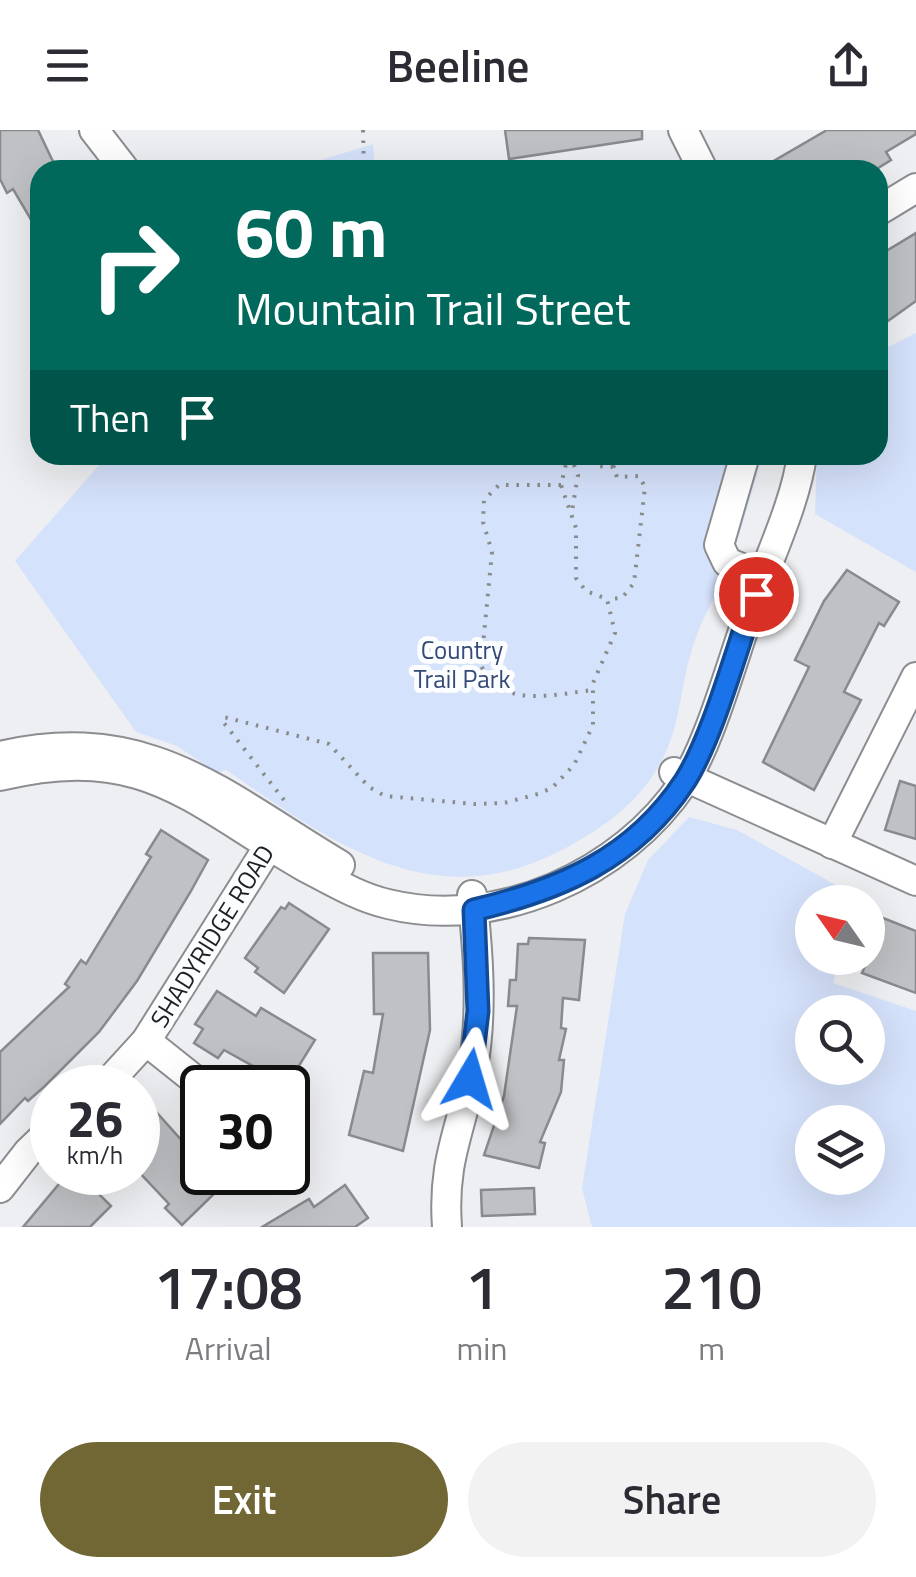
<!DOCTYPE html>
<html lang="en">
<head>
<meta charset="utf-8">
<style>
	:root { --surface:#fff; --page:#f2f2f3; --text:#2b2b33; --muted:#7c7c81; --accent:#706734 }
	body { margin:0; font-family:"Titillium Web",sans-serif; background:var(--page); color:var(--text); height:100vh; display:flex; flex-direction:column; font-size:38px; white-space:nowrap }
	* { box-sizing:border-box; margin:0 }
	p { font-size:32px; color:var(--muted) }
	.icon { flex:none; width:55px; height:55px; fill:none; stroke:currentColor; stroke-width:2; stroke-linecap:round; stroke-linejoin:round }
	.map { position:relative; height:1097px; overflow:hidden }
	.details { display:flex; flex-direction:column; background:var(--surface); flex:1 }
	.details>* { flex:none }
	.banner { position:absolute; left:30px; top:30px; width:858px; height:305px; border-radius:30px; box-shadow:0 10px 40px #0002; background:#00695c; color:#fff; overflow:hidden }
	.needle { width:65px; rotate:304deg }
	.tools { position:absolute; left:795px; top:755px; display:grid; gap:20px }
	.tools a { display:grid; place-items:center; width:90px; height:90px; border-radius:50%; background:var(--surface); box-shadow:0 10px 40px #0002; font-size:50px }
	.speed { position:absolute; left:30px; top:935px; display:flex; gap:20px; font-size:50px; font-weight:700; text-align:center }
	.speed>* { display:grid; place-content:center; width:130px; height:130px; border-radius:50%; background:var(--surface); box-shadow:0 10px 40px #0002; line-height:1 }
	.speed small { font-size:25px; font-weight:400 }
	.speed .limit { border:5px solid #111; border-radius:15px; background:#fff; color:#111 }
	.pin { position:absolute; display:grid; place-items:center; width:85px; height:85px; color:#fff; margin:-42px; border:5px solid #fff; border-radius:50%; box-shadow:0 2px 10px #0007 }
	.me { position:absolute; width:110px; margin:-55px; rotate:7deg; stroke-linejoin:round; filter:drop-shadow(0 0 8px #0008) }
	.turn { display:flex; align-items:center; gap:35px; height:210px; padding:0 40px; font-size:45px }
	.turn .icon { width:130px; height:130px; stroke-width:2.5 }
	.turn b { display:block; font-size:70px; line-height:85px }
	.then { display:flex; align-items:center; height:95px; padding:0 40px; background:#0003; gap:20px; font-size:38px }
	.eta { display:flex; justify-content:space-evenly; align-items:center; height:170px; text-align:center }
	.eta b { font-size:60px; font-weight:600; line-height:70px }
	.primary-button { display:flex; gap:20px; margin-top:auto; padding:20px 40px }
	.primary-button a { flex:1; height:115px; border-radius:60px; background:var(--accent); color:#fff; font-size:40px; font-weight:600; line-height:115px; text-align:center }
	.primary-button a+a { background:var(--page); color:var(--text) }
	header { display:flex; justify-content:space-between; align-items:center; height:130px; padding:0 40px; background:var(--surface); font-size:45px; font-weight:600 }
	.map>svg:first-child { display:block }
</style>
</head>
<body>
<header><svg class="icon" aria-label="menu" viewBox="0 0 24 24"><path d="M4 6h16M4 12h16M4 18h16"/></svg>Beeline<svg class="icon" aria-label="share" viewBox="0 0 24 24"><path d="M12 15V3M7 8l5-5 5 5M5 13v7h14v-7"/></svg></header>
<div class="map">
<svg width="916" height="1097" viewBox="0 0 916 1097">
	<rect width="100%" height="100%" fill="#eeeff2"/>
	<g fill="#d5e2fb" fill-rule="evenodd">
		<path d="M373 14 375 40H288Z"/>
		<path d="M916 203V442L815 384 817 325H878V222Z"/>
		<path d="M108 325H763C751 363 741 404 726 441 717 465 703 486 695 510 678 558 683 602 652 647 628 681 595 703 558 722 430 787 330 711 226 640L217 643 177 616 136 602 15 431Z"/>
		<path d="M689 687 737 700 859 768 857 772H812V828H840L833 853 916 881V1097H592L582 1058 625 784 648 730ZM812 882H868V938H812ZM812 992H868V1048H812Z"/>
	</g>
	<g fill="#bfc1c4" stroke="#898a8d" stroke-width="2.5">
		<path d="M0 0H38L57 40H40V105L13 59 7 63 0 49Z"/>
		<path d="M505 0H642V9L509 29Z"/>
		<path d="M827 0H916V4L886 22 891 30 875 40H758Z"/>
		<path d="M916 103V171L878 198V126Z"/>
		<path d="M847 440 899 472 884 496 879 493 844 562 861 570 814 660 763 632 809 537 795 530 824 471Z"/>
		<path d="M900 651 916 656V709L885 700Z"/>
		<path d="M161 700 208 730 191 761 137 851 99 902 45 956 28 971 25 968 0 994V922L69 857 65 854 81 830 86 834 151 727 146 724Z"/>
		<path d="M289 773 329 799 284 863 255 842 258 838 245 828 281 777 285 779Z"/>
		<path d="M868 782 916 801V863L862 843 868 829Z"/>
		<path d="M529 808 585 810 579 870 563 868 561 898 566 899 559 930H564L561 962 540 1012 545 1013 539 1038 484 1025 504 966 517 876H508L510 850H516L518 814H528Z"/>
		<path d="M373 823H428L430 900 403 1021 349 1005 364 941 373 943 383 884H374Z"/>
		<path d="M217 861 256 886 261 878 315 910 287 955 224 920 218 928 194 913 203 899 195 894Z"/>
		<path d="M150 975 193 1023 189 1026 220 1058 182 1095 165 1078 169 1074 138 1041V986Z"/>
		<path d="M69 1042H77L111 1076 90 1097H23Z"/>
		<path d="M345 1055 368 1088 355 1097H262L309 1069 314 1077Z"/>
		<path d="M534 1058 535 1084 482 1086 481 1060Z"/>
	</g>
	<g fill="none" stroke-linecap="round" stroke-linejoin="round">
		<defs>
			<g id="minor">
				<path d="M94 0 125 40"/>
				<path d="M683 0 703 40"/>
				<path d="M878 81 916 58"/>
				<path d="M745 325 719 415 727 432 754 443"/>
				<path d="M0 626C148 592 221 664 340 735"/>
				<path d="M674 642 916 751"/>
				<path d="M0 646C145 611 190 671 305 737 332 751 358 767 388 774 497 801 623 744 684 652 711 611 734 524 752 475 768 430 796 372 802 325"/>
				<path d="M832 714 916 547"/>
				<path d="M146 911 205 958"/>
				<path d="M103 958 146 911 279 700"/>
				<path d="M0 1058 28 1022 52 999"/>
				<path d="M447 1097C442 1028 462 1000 473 937 483 882 478 820 472 765"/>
			</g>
		</defs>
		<use href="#minor" stroke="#8c8d90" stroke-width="32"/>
		<g stroke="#8a8b8d" stroke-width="4" stroke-dasharray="2.5 8" stroke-linecap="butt">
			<path d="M363 0 364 40"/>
			<path d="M570 325 578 345 572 381"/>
			<path d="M583 325 597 336 613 337 617 347 639 346 645 357 634 453 622 468 607 469"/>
			<path d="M613 337 626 325"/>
			<path d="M561 355H499L484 370 483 392 492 422 481 535C499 580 556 564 593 560"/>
			<path d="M284 670 224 593V587L329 614 369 657 385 666 474 674 504 673 538 664 552 658 574 635 593 595V553L615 503 607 469 586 461 576 448V398L561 355 568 325"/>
		</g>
		<use href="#minor" stroke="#fff" stroke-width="28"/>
	</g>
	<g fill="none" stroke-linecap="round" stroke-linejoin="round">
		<defs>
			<path id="route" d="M470 949 478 881 474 780C559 760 634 729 685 651 713 607 737 517 756 464"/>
		</defs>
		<use href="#route" stroke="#114b97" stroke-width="25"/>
		<use href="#route" stroke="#1a73e8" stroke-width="18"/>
	</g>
	<g text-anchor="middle" stroke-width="10" stroke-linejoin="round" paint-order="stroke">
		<g font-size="25" fill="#344975" stroke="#fbfdff">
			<text x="462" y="529">Country<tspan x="462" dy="29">Trail Park</tspan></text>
		</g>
		<g font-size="25" fill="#1f1f21" stroke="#fbfdff">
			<text transform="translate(212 806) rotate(-58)" y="9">SHADYRIDGE ROAD</text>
		</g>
	</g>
</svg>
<div class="tools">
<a><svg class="needle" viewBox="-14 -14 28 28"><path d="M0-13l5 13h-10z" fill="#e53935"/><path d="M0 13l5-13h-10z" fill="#7c7c81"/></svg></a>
<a><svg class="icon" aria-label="search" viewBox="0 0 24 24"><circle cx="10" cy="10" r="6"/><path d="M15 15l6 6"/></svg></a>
<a><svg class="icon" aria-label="layers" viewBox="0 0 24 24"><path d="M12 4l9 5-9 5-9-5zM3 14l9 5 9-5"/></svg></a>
</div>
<div class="speed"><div>26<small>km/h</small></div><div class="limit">30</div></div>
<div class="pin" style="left:756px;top:464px;background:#d93025"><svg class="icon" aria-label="arrive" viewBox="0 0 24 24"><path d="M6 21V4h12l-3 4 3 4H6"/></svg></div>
<svg class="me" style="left:470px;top:949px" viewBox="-20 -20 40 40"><path d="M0-17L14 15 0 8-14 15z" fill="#1a73e8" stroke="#fff" stroke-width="4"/></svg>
<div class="banner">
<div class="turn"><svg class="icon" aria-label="right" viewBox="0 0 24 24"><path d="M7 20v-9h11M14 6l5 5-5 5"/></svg><div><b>60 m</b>Mountain Trail Street</div></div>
<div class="then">Then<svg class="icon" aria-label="arrive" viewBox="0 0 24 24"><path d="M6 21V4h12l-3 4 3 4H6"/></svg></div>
</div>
</div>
<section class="details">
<div class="eta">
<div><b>17:08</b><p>Arrival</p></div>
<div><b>1</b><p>min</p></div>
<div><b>210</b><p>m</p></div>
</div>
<div class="primary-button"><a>Exit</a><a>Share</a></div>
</section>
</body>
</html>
